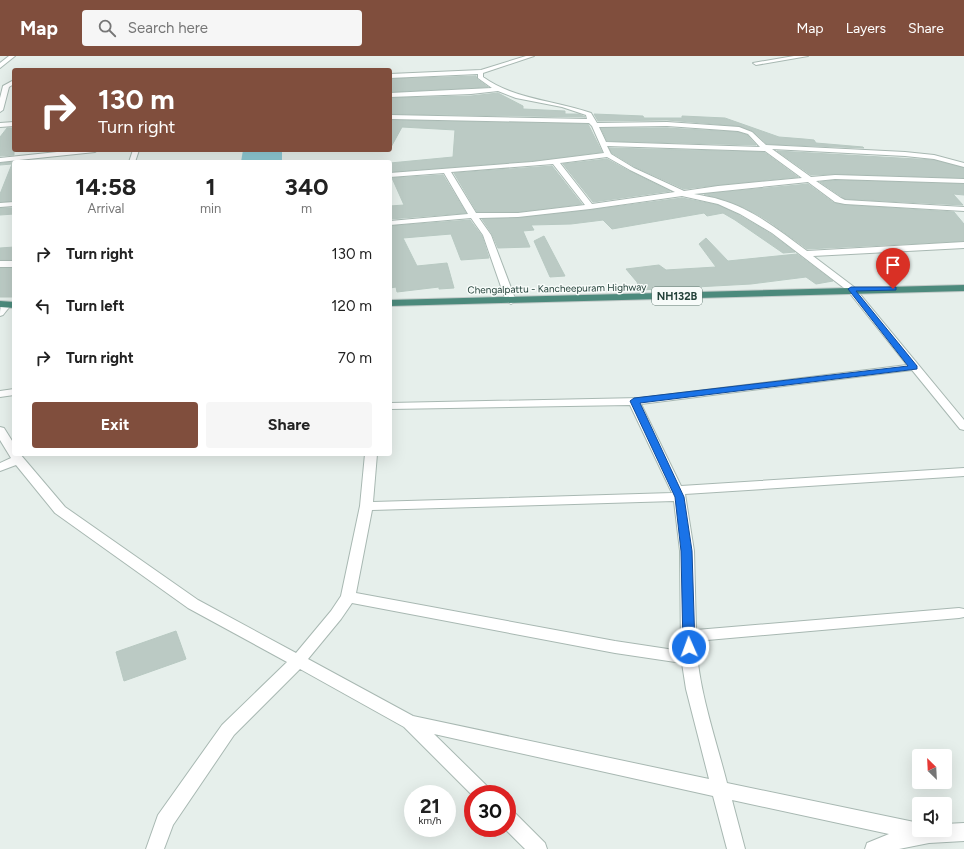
<!DOCTYPE html>
<html lang="en">
<head>
<meta charset="utf-8">
<style>
	:root { --surface:#fff; --page:#f6f6f6; --text:#222; --muted:#767676; --accent:#804e3d }
	body { margin:0; font-family:Figtree,sans-serif; background:var(--page); color:var(--text); height:100vh; display:flex; flex-direction:column; font-size:15px; white-space:nowrap }
	* { box-sizing:border-box; margin:0 }
	p { font-size:13px; color:var(--muted) }
	.icon { flex:none; width:22px; height:22px; fill:none; stroke:currentColor; stroke-width:2; stroke-linecap:round; stroke-linejoin:round }
	.map { position:relative; flex:1; overflow:hidden }
	.drawer { position:absolute; left:12px; top:104px; width:380px; height:296px; display:flex; flex-direction:column; background:var(--surface); border-radius:4px; box-shadow:0 4px 16px #0002 }
	.drawer>* { flex:none }
	.guide { position:absolute; left:12px; top:12px; width:380px; height:84px; border-radius:4px; box-shadow:0 4px 16px #0002; background:#804e3d; color:#fff; overflow:hidden }
	.needle { width:26px; rotate:336deg }
	.buttons { position:absolute; left:912px; top:693px; display:grid; gap:8px }
	.buttons a { display:grid; place-items:center; width:40px; height:40px; border-radius:4px; background:var(--surface); box-shadow:0 4px 16px #0002; font-size:20px }
	.speed { position:absolute; left:404px; top:729px; display:flex; gap:8px; font-size:20px; font-weight:700; text-align:center }
	.speed>* { display:grid; place-content:center; width:52px; height:52px; border-radius:50%; background:var(--surface); box-shadow:0 4px 16px #0002; line-height:1 }
	.speed small { font-size:10px; font-weight:400 }
	.speed .limit { border:6px solid #d22; background:#fff; color:#111 }
	.pin { position:absolute; display:grid; place-items:center; width:34px; height:34px; color:#fff; margin:-41px -17px; border-radius:50% 50% 50% 0; rotate:-45deg; box-shadow:0 0 4px #0007 }
	.pin .icon { rotate:45deg }
	.me { position:absolute; width:44px; margin:-22px; rotate:358deg; stroke-linejoin:round; filter:drop-shadow(0 0 3px #0008) }
	.turn { display:flex; align-items:center; gap:14px; height:84px; padding:0 20px; font-size:18px }
	.turn .icon { width:52px; height:52px; stroke-width:2.5 }
	.turn b { display:block; font-size:28px; line-height:34px }
	.eta { display:flex; justify-content:space-evenly; align-items:center; height:68px; text-align:center }
	.eta b { font-size:24px; font-weight:700; line-height:28px }
	.button { display:flex; gap:8px; margin-top:auto; padding:8px 20px }
	.button a { flex:1; height:46px; border-radius:4px; background:var(--accent); color:#fff; font-size:16px; font-weight:700; line-height:46px; text-align:center }
	.button a+a { background:var(--page); color:var(--text) }
	ul { padding:0; list-style:none }
	li { display:flex; align-items:center; gap:12px; height:52px; padding:0 20px }
	li div { flex:1 }
	li b { display:block; font-size:15px }
	li em { font-style:normal }
	header { display:flex; align-items:center; gap:24px; box-sizing:border-box; height:56px; padding:0 20px; background:var(--accent); color:#fff }
	header strong { font-size:19px }
	nav { display:flex; gap:22px; margin-inline-start:auto; font-size:14px }
	.search { width:280px; height:36px; background:var(--page); display:flex; align-items:center; gap:10px; box-sizing:border-box; padding:0 14px; border-radius:4px; color:var(--muted); font-size:15px }
	.map>svg:first-child { display:block }
</style>
</head>
<body>
<header>
<strong>Map</strong>
<div class="search"><svg class="icon" aria-label="search" viewBox="0 0 24 24"><circle cx="10" cy="10" r="6"/><path d="M15 15l6 6"/></svg>Search here</div>
<nav><a>Map</a><a>Layers</a><a>Share</a></nav>
</header>
<div class="map">
<svg width="964" height="793" viewBox="0 0 964 793">
	<rect width="100%" height="100%" fill="#e6efeb"/>
	<path fill="#8ec9d4" d="M243 94H282V104L241 106Z"/>
	<g fill="#bbcac4" stroke="#b8c9c2">
		<path d="M476 20 477 23 488 31 390 36V23Z"/>
		<path d="M498 37 523 50V53L565 55V58H579L585 61 390 58V42L471 40Z"/>
		<path d="M594 58 643 60 644 62H682V60L725 62 779 81 804 83 814 84 816 87 863 91 864 92 767 88 753 75 739 70 667 64 598 65Z"/>
		<path d="M390 64 588 68 602 96 532 105 390 116V107L453 101 455 74 402 71 390 93Z"/>
		<path d="M7 72H14V99L0 100V81Z"/>
		<path d="M601 72H667L738 76 747 79 756 89 607 85Z"/>
		<path d="M609 92 764 96 798 121 718 129 684 133 635 111 612 97Z"/>
		<path d="M777 95 934 104 964 112V122L835 118 811 119Z"/>
		<path d="M607 103 629 115 670 135 593 146 563 108Z"/>
		<path d="M14 106V145L0 146V138L12 108 0 109V107Z"/>
		<path d="M552 110 582 148 518 156H477L454 117Z"/>
		<path d="M443 119 466 157 390 163V150L404 149 392 122Z"/>
		<path d="M835 124 964 128V139L953 138 963 149 845 143 820 126Z"/>
		<path d="M808 128 834 147 845 149 954 156 964 168V185L807 193 767 164 745 152 718 142 704 138Z"/>
		<path d="M682 142 718 149 739 159 771 178 795 196 783 197 735 164 723 157 707 160 704 157 612 173 603 164 571 168 531 169 534 174 523 175 530 191 498 192 492 178 482 163 518 162 590 154Z"/>
		<path d="M0 152H14V158L0 159Z"/>
		<path d="M470 164 482 180 489 202 461 204 451 178 403 182 417 210 447 207 454 232 439 233V231L397 236 396 231 390 232V170Z"/>
		<path d="M544 180 565 220 550 221 534 185Z"/>
		<path d="M706 182 728 205 797 198 833 225 816 228 806 221 751 228 640 234 637 226 626 213 659 209 666 214 716 211 699 188Z"/>
		<path d="M14 191V204H0V192Z"/>
		<rect x="0" y="212" width="14" height="29"/>
		<path d="M176 575 186 603 124 625 116 596Z"/>
	</g>
	<g fill="none" stroke-linecap="round" stroke-linejoin="round">
		<defs>
			<path id="service" d="M133 94H139L135 106H129Z"/>
			<g id="minor">
				<path d="M9 0H15L0 12V7Z"/>
				<path d="M526 0H534L483 17V21C515 44 555 44 591 57L597 67 667 66 739 71 752 76 766 89 905 96 934 99 964 107V111L934 103 905 100 772 93 811 121 835 119 964 123V127L835 123 816 125 841 142 845 144 964 151V155L845 148 835 146 808 126 694 138C703 140 713 141 721 144 753 153 781 176 807 195L964 186V192L813 200 854 231 964 364V374L960 373 912 314 641 348 681 430 964 412V420L685 438 694 495 696 574 959 552 964 553V561L959 562 696 585C698 633 715 680 727 727L919 767V774H945V768L964 767V785L929 787 899 793H865L867 787 889 778 732 744 745 793H727L713 740 434 678 489 732 492 738H473V740L404 671 300 613 234 679 173 769 164 793H146L158 759 222 669 287 606 188 552 55 457 16 409 0 415V407L11 402 0 384V371L4 372 14 388V398H20L65 451 198 544 296 597 331 555 341 540 360 450 365 398H377L373 446 672 437 630 349 390 353V347L640 342 907 309 848 235 772 177 740 158 718 148 682 140 590 153 518 161 479 162 491 179 516 245 511 248 506 245 483 179 471 162 390 169V165L468 158 444 117 390 121V117L532 106 604 97 592 70 589 67 390 63V59L587 63 586 59 562 51 516 42 498 35 471 38 390 41V37L492 32 478 22V18L390 22V18L481 14ZM667 70 738 75 748 78 760 91 606 86 599 71ZM607 90 765 95 802 122 718 130 684 135 634 112 611 98ZM607 101 630 114 675 136 592 148 560 107ZM553 108 585 149 518 157H476L451 116ZM674 445 680 495 681 595 615 585 356 537 372 454ZM352 547 615 597 682 607 686 633 709 723 413 660 308 603 341 563Z"/>
				<path d="M794 0H808L756 9 753 7Z"/>
				<path d="M14 24V28L9 31 3 54 0 56V42L3 30Z"/>
				<path d="M14 66V70L0 71V67Z"/>
				<path d="M76 94H98L95 96 0 106V102Z"/>
				<path d="M14 146V150L0 151V147Z"/>
				<rect x="0" y="205" width="14" height="6"/>
				<path d="M6 246 11 249 3 259 0 260C0 254 0 248 6 246Z"/>
				<path d="M14 333V339L0 341V335Z"/>
				<path d="M507 754 514 756 545 787 547 793H525L504 772H507Z"/>
			</g>
			<g id="trunk">
				<path d="M964 229V235L390 250V244Z"/>
				<path d="M0 245 14 246V252L0 251Z"/>
			</g>
		</defs>
		<use href="#service" stroke="#a8b8b2" stroke-width="2"/>
		<use href="#minor" stroke="#a8b8b2" stroke-width="2"/>
		<use href="#trunk" stroke="#c2cac8" stroke-width="2"/>
		<use href="#service" fill="#fff" fill-rule="evenodd"/>
		<use href="#minor" fill="#fff" fill-rule="evenodd"/>
		<use href="#trunk" fill="#4c8a7c" fill-rule="evenodd"/>
	</g>
	<path fill="#1a73e8" stroke="#114b97" d="M893 231H896V234L856 235 917 310V313L640 347 684 441 692 495 695 591 693 594 689 596 685 594 683 591 681 495 675 441 630 345 634 342 908 310 848 233 851 231Z"/>
	<g text-anchor="middle" stroke-width="3" stroke-linejoin="round" paint-order="stroke">
		<g font-size="10" fill="#24423a" stroke="#f7fbf9">
			<text transform="translate(557 232) rotate(-1)" y="4">Chengalpattu - Kancheepuram Highway</text>
		</g>
		<rect fill="#f7fbf9" stroke="#637a73" stroke-width="1" x="652" y="231" width="50" height="18" rx="3"/>
		<g font-size="11" font-weight="bold" fill="#24423a">
			<text x="677" y="244">NH132B</text>
		</g>
	</g>
</svg>
<div class="buttons">
<a><svg class="needle" viewBox="-14 -14 28 28"><path d="M0-13l5 13h-10z" fill="#e53935"/><path d="M0 13l5-13h-10z" fill="#767676"/></svg></a>
<a><svg class="icon" aria-label="sound" viewBox="0 0 24 24"><path d="M4 9h4l5-4v14l-5-4H4zM17 9q2 3 0 6"/></svg></a>
</div>
<div class="speed"><div>21<small>km/h</small></div><div class="limit">30</div></div>
<div class="pin" style="left:893px;top:233px;background:#d93025"><svg class="icon" aria-label="arrive" viewBox="0 0 24 24"><path d="M6 21V4h12l-3 4 3 4H6"/></svg></div>
<svg class="me" style="left:689px;top:591px" viewBox="-20 -20 40 40"><circle r="17" fill="#1a73e8" stroke="#fff" stroke-width="3"/><path d="M0-11L8 9 0 5-8 9z" fill="#fff"/></svg>
<div class="guide">
<div class="turn"><svg class="icon" aria-label="right" viewBox="0 0 24 24"><path d="M7 20v-9h11M14 6l5 5-5 5"/></svg><div><b>130 m</b>Turn right</div></div>
</div>
<section class="drawer">
<div class="eta">
<div><b>14:58</b><p>Arrival</p></div>
<div><b>1</b><p>min</p></div>
<div><b>340</b><p>m</p></div>
</div>
<ul>
<li><svg class="icon" aria-label="right" viewBox="0 0 24 24"><path d="M7 20v-9h11M14 6l5 5-5 5"/></svg><div><b>Turn right</b></div><em>130 m</em></li>
<li><svg class="icon" aria-label="left" viewBox="0 0 24 24"><path d="M17 20v-9H6M10 6l-5 5 5 5"/></svg><div><b>Turn left</b></div><em>120 m</em></li>
<li><svg class="icon" aria-label="right" viewBox="0 0 24 24"><path d="M7 20v-9h11M14 6l5 5-5 5"/></svg><div><b>Turn right</b></div><em>70 m</em></li>
</ul>
<div class="button"><a>Exit</a><a>Share</a></div>
</section>
</div>
</body>
</html>
